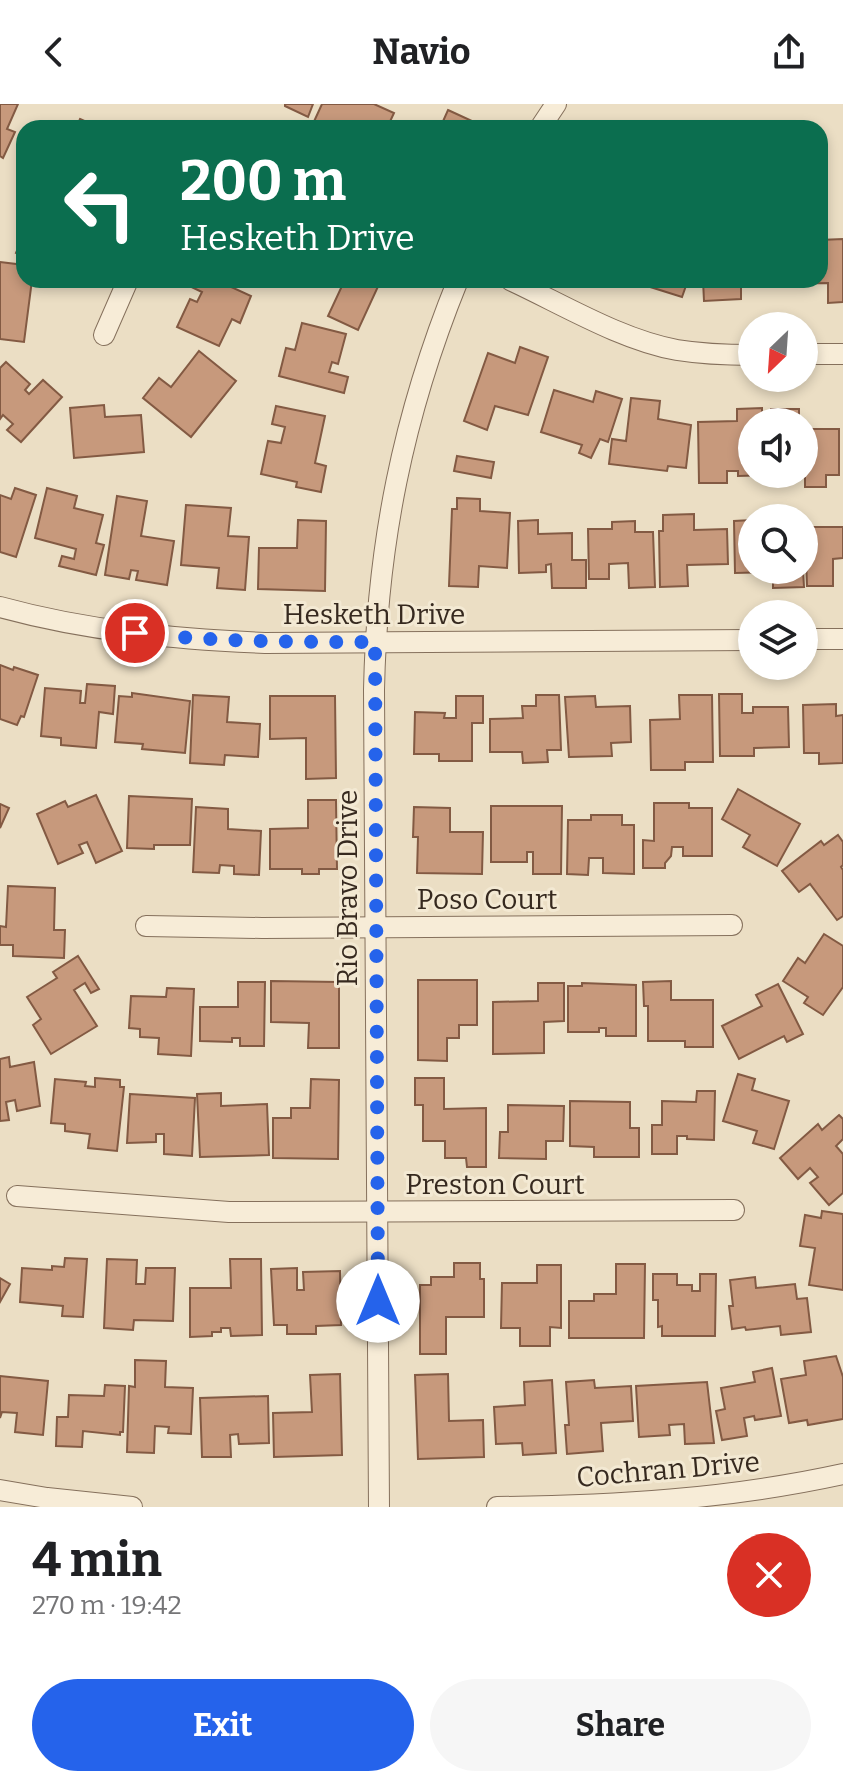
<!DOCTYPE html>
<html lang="en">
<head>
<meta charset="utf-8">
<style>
	:root { --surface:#fff; --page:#f6f6f6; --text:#202124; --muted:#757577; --accent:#2563eb }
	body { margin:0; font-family:Bitter,serif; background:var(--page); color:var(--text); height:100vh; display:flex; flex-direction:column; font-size:30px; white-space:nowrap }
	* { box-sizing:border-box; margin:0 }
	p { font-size:26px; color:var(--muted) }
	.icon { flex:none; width:44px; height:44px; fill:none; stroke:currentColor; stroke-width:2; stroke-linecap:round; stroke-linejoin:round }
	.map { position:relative; height:1403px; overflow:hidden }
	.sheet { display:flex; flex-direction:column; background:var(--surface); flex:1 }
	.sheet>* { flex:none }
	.hud { position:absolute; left:16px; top:16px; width:812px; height:168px; border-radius:24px; box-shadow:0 4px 12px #0003; background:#0b6e4f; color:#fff; overflow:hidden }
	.needle { width:52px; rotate:205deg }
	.buttons { position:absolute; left:738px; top:208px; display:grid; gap:16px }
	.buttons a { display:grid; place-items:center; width:80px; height:80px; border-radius:50%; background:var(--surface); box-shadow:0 4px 12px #0003; font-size:40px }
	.pin { position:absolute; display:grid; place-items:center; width:68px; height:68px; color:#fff; margin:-34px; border:4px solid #fff; border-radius:50%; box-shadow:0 2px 8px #0007 }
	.me { position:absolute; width:88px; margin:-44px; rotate:0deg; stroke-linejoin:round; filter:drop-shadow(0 0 6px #0008) }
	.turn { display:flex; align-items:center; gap:28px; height:168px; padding:0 32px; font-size:36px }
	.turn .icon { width:104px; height:104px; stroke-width:2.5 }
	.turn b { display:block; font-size:56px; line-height:68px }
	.round { display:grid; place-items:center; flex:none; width:84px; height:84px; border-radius:42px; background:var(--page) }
	.headline { display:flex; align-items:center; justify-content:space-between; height:136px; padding:0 32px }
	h1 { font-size:48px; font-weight:700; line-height:60px }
	.cta { display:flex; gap:16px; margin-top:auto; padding:16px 32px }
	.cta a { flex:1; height:92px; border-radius:48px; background:var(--accent); color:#fff; font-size:32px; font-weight:700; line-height:92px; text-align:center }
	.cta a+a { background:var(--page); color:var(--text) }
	header { display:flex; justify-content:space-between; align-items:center; height:104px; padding:0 32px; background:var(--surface); font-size:36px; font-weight:700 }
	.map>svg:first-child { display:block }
</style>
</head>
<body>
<header><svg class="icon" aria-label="back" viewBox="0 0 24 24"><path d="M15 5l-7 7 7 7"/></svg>Navio<svg class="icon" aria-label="share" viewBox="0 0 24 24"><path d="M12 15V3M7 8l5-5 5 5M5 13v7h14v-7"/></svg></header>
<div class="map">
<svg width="843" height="1403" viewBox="0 0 843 1403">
	<rect width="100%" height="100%" fill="#ebdec4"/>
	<g fill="#c7997c" stroke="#835a43" stroke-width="2">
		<path d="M0 0H18L7 25 15 28 3 54 0 52Z"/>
		<path d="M285 0H313L308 13 285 2Z"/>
		<path d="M322 0H374L394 9 387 24H311Z"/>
		<path d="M448 6 472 17 469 24H440Z"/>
		<path d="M80 15 100 24H76Z"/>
		<path d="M24 130V152L16 149Z"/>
		<path d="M843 135V198L828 199V179L782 180V176H820V136Z"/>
		<path d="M0 158 24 161V176H32L24 238 0 235Z"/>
		<path d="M184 176H216L251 192 240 219 232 215 219 242 177 223 190 195 197 198 202 188 183 179Z"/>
		<path d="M337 176H381L358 226 328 212 342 182 335 179Z"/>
		<path d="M646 176H688L682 193 644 181Z"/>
		<path d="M703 176H778L741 177V195L704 197Z"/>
		<path d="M302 219 346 230 338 260 332 258 329 268 348 273 344 289 279 272 286 244 295 246Z"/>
		<path d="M520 243 548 253 528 311 495 302 487 326 464 317 488 249 515 259Z"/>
		<path d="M199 247 236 277 191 333 143 294 159 274 171 283Z"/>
		<path d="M6 258 30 280 25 286 29 290 43 276 62 293 21 338 7 326 13 320 3 311 0 315V264Z"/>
		<path d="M554 286 593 298 596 287 622 295 608 338 600 335 591 354 579 349 582 341 541 328Z"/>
		<path d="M631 294 660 297 658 315 691 321 686 364 668 362 667 367 609 360 612 335 626 337Z"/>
		<path d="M104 301 105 313 141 311 144 348 74 354 70 304Z"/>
		<path d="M276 302 325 312 315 359 326 362 321 388 296 383 297 378 261 370 268 337 281 339 285 323 272 320Z"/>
		<path d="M762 304V318H752V370L768 371 738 372V367H727V379H699L698 318 737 317V305Z"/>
		<rect x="771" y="305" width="28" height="13"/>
		<path d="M804 325H839V371H826V383H805V370H772H804Z"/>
		<path d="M457 352 494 358 491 374 454 367Z"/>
		<path d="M15 384 36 391 16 453 0 448V391L11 395Z"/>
		<path d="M47 384 77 392 74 404 103 411 96 439 104 441 96 471 59 462 62 452 74 455 76 445 35 434Z"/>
		<path d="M117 392 147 397 141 432 174 437 167 481 136 476 138 467 131 466 129 475 105 471Z"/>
		<path d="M457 394 480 395V407L510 409 507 464 479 462 478 483 449 482 452 405H457Z"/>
		<path d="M186 401 231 404 228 432 249 433 245 486 217 484 219 464 181 461Z"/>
		<path d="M694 410V426L727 425 728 460 687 461 688 482 660 483 659 427H663V411Z"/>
		<path d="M298 416 326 417 325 487 258 485 259 444H297Z"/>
		<path d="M538 416V430L572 429V456H586V484H552L551 460 546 461V468L519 469 518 417Z"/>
		<path d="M752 416V466H769V468L735 469 734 417Z"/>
		<path d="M635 417V428H653L655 483 629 484 628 459 609 460V475H589L588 425H612V418Z"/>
		<path d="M805 423H843V454L833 455V482H807Z"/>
		<path d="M773 466H803L804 483 773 484Z"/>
		<path d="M0 561 13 566 14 563 38 571 24 613 21 612 17 621 0 615Z"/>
		<path d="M87 580 115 582 113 610 99 608 96 644 61 641V634L41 632 45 584 81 587 80 599H85Z"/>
		<path d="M132 589 190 597 185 649 142 645 143 640 115 638 119 592 132 593Z"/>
		<path d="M719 590H742V609H753V603H788L789 643 754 644V652H720Z"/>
		<path d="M193 591 229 593 227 618 260 620 258 653 225 651 224 661 190 659Z"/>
		<path d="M536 591H559L561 646H547L548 658 523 659 522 648H490V615L523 614 522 602H536Z"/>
		<path d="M679 591H712L713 658H685V666H651L650 616 680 615Z"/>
		<path d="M270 592H335L336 674 306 675V634L270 635Z"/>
		<path d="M456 592H483V619H472V657H439V650H414L415 608 445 609 444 614H456Z"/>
		<path d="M595 592 596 603 630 602 631 638 611 639 612 652 569 653 565 593Z"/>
		<path d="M836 600V612L843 611V659L819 660V649H804L803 601Z"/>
		<path d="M738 685 800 720 777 762 743 743 750 731 722 715Z"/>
		<path d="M96 691 122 747 96 759 87 738 79 741 83 749 58 760 37 710 65 697 68 703Z"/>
		<path d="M129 692 192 695 190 741H154V745L127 744Z"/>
		<path d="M308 696H336L337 765H319V770H302V765H270V725L308 724Z"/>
		<path d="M654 699H689V704H712V752H683V743H672L671 752 665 759V764H643V736L654 737Z"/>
		<path d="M0 700 9 704 0 724Z"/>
		<path d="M491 702H562L561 770H533V748H527V758H491Z"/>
		<path d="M196 703 228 705V725L261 727 259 771 234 770V762L220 761 219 769 193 768Z"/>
		<path d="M414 703 450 704V728H483L482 770 417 769 418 733H413Z"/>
		<path d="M591 711H622V721H634V770L603 769V754H589L588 771 567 770 568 716H591Z"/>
		<path d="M838 731 843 738V761L841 763 843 766V812L837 816 810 780 799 788 782 767 821 737 824 741Z"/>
		<path d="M8 782 55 784 54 826H65L64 854 13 852V841H0V822L6 823Z"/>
		<path d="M824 830 843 842V883L823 911 804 899 808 893 783 877 798 854 805 859Z"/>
		<path d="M78 852 99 885 91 889 85 879 74 886 97 922 51 950 33 921 41 915 27 893 57 874 53 868Z"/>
		<path d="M418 876H477V921H459V934H447V957L418 956Z"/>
		<path d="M271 877 339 878V944H308L309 919 271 918Z"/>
		<path d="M671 877V896H713V943H685V937H648V902H644L643 878Z"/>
		<path d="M238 878H265L264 942H240V934H232V938L200 937V903H238Z"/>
		<path d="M538 879H564V917L544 918V949L493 950V898L538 897Z"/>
		<path d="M582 879 636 881V932H606V924H599V928H568V882H582Z"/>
		<path d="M778 880 803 930 787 938 784 932 739 955 722 922 762 902 756 891Z"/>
		<path d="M167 884 194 885 191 952 158 950 159 934 140 933V925L129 924 131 892 166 893Z"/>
		<path d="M9 953 10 963 34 958 40 1002 17 1007 15 996 6 998 9 1016 0 1017V955Z"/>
		<path d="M738 970 755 975 752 986 789 997 774 1045 753 1039 757 1027 723 1017Z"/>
		<path d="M95 974 120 976V983H124L117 1047 88 1044 90 1030 65 1027V1020L51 1019 55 975 86 978 85 982 95 983Z"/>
		<path d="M415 974H444V1005L486 1004V1063H467L466 1054H445V1037H423V1001H415Z"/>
		<path d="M311 975 339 976 338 1055 273 1054V1014H291V1004H310Z"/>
		<path d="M697 987H715L714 1036 687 1035V1032H677V1050H652V1021H662V997L696 998Z"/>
		<path d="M221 989V1002L267 1000 269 1051 200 1053 197 990Z"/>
		<path d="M130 990 195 994 192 1052 164 1050V1030H156V1038L127 1039Z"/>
		<path d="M570 997 630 998V1024H639V1053H594V1043L570 1042Z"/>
		<path d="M508 1001 564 1002 563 1037H546V1055L499 1054 500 1028H508Z"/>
		<path d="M839 1011 843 1015V1035L836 1042 843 1050V1089L829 1101 810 1079 818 1073 810 1064 798 1075 780 1054 818 1020 822 1026Z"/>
		<path d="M822 1107 843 1110V1186L809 1181 815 1144 800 1142 805 1111 821 1114Z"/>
		<path d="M65 1154 87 1155 83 1213 62 1212 63 1202 20 1198 22 1164 52 1166V1162L64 1163Z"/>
		<path d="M107 1155 137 1156 136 1180H145L146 1164H175L173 1217 134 1216 133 1226 104 1224Z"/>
		<path d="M230 1155H261L262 1231 231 1232 230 1224H221V1228H212V1232L190 1233V1184H231Z"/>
		<path d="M454 1159H480V1175H484V1213H446V1250H420V1181H431V1173H454Z"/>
		<path d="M616 1160H645L644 1234H569V1197H594V1190H616Z"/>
		<path d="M537 1161H561V1224L550 1223V1242H520V1224H501L502 1179H537Z"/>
		<path d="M297 1164V1186H304L303 1168 340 1167 341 1221 316 1222V1230H287V1221H274L271 1165Z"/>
		<path d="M653 1170H677V1181H692V1187H700V1170H716L715 1232H662V1222L658 1223V1196H653Z"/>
		<path d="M755 1173 756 1184 795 1180 797 1195 807 1194 811 1228 781 1231 780 1222 746 1226 745 1223 732 1225 729 1202H733L730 1176Z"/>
		<path d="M0 1174 10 1180 0 1198Z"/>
		<path d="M836 1252 843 1273V1315L808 1321 807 1316 789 1319 781 1275 806 1271 804 1257Z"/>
		<path d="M135 1256 166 1257 165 1283 193 1284 191 1330 168 1329 169 1323 155 1322 154 1349 127 1348 129 1282 135 1283Z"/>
		<path d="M772 1264 781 1312 755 1316 754 1312 744 1314 747 1332 722 1336 716 1307 725 1305 721 1284 755 1278 753 1268Z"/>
		<path d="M340 1270 342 1351 274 1353 273 1309 312 1308 310 1271Z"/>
		<path d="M448 1270 449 1317 483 1316 484 1353 418 1355 415 1271Z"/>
		<path d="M0 1272 48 1277 43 1331 15 1328 17 1309 2 1308 0 1314Z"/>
		<path d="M552 1276 556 1349 523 1351 522 1339 496 1340 494 1303 525 1301 524 1278Z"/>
		<path d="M594 1276 595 1284 631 1282 633 1317 601 1319 603 1347 567 1350 565 1321H569L566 1278Z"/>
		<path d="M707 1278 714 1339 685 1340 684 1320 669 1321 670 1331 639 1333 636 1282Z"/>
		<path d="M105 1281 125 1282 123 1328H120V1331L83 1327 82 1343 56 1342 57 1313H68L69 1291 104 1292Z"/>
		<path d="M268 1292 269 1339 239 1340 238 1330 230 1331 231 1353H202L200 1294Z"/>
	</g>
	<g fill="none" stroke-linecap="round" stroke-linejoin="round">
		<defs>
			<g id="minor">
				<path d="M540 24 556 0"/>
				<path d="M510 176C562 200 621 236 677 246 702 250 727 251 752 251"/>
				<path d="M104 231 128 176"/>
				<path d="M804 250H843"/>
				<path d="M0 503C87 527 175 535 265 539L752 536"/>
				<path d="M804 535H843"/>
				<path d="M146 822 262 824 732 821"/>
				<path d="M17 1092 229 1108 734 1106"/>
				<path d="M0 1386 47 1394 132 1403"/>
				<path d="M379 1403 374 586C377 441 403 311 458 176"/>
				<path d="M497 1403C613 1402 729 1395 843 1370"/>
			</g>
		</defs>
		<use href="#minor" stroke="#85705c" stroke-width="22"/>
		<use href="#minor" stroke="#f7ecd7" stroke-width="20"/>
	</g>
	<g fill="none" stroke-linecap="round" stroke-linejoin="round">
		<path stroke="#2563eb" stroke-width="14" stroke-dasharray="0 25.2" d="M135 529C215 538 294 538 375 538L378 1197"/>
	</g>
	<g text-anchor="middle" stroke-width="6" stroke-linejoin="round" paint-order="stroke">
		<g font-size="28" fill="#36291f" stroke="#f3e9d3">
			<text x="374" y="520">Hesketh Drive</text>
			<text transform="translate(347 784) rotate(-90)" y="10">Rio Bravo Drive</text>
			<text x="487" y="805">Poso Court</text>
			<text x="495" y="1090">Preston Court</text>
			<text transform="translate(668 1365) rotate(-5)" y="10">Cochran Drive</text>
		</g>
	</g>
</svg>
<div class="buttons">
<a><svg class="needle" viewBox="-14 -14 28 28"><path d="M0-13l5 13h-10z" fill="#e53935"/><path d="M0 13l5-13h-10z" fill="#757577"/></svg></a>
<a><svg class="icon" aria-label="sound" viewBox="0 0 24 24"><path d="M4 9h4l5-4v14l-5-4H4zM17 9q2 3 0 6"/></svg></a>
<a><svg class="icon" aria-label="search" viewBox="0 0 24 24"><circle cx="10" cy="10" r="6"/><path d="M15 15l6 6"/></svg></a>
<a><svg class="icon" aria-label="layers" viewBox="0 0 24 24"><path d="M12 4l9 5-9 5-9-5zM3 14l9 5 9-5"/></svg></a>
</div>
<div class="pin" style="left:135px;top:529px;background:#d93025"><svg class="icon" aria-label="arrive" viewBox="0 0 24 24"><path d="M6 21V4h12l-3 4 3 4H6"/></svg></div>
<svg class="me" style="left:378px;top:1197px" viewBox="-20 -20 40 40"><circle r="19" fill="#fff"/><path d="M0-13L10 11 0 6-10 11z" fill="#2563eb"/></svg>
<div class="hud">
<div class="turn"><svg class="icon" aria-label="left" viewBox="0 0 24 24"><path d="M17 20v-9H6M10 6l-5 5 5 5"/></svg><div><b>200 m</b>Hesketh Drive</div></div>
</div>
</div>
<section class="sheet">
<div class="headline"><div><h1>4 min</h1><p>270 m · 19:42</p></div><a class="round" style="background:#d93025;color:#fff"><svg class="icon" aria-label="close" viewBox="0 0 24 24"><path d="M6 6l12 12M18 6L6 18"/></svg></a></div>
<div class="cta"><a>Exit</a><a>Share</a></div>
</section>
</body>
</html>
